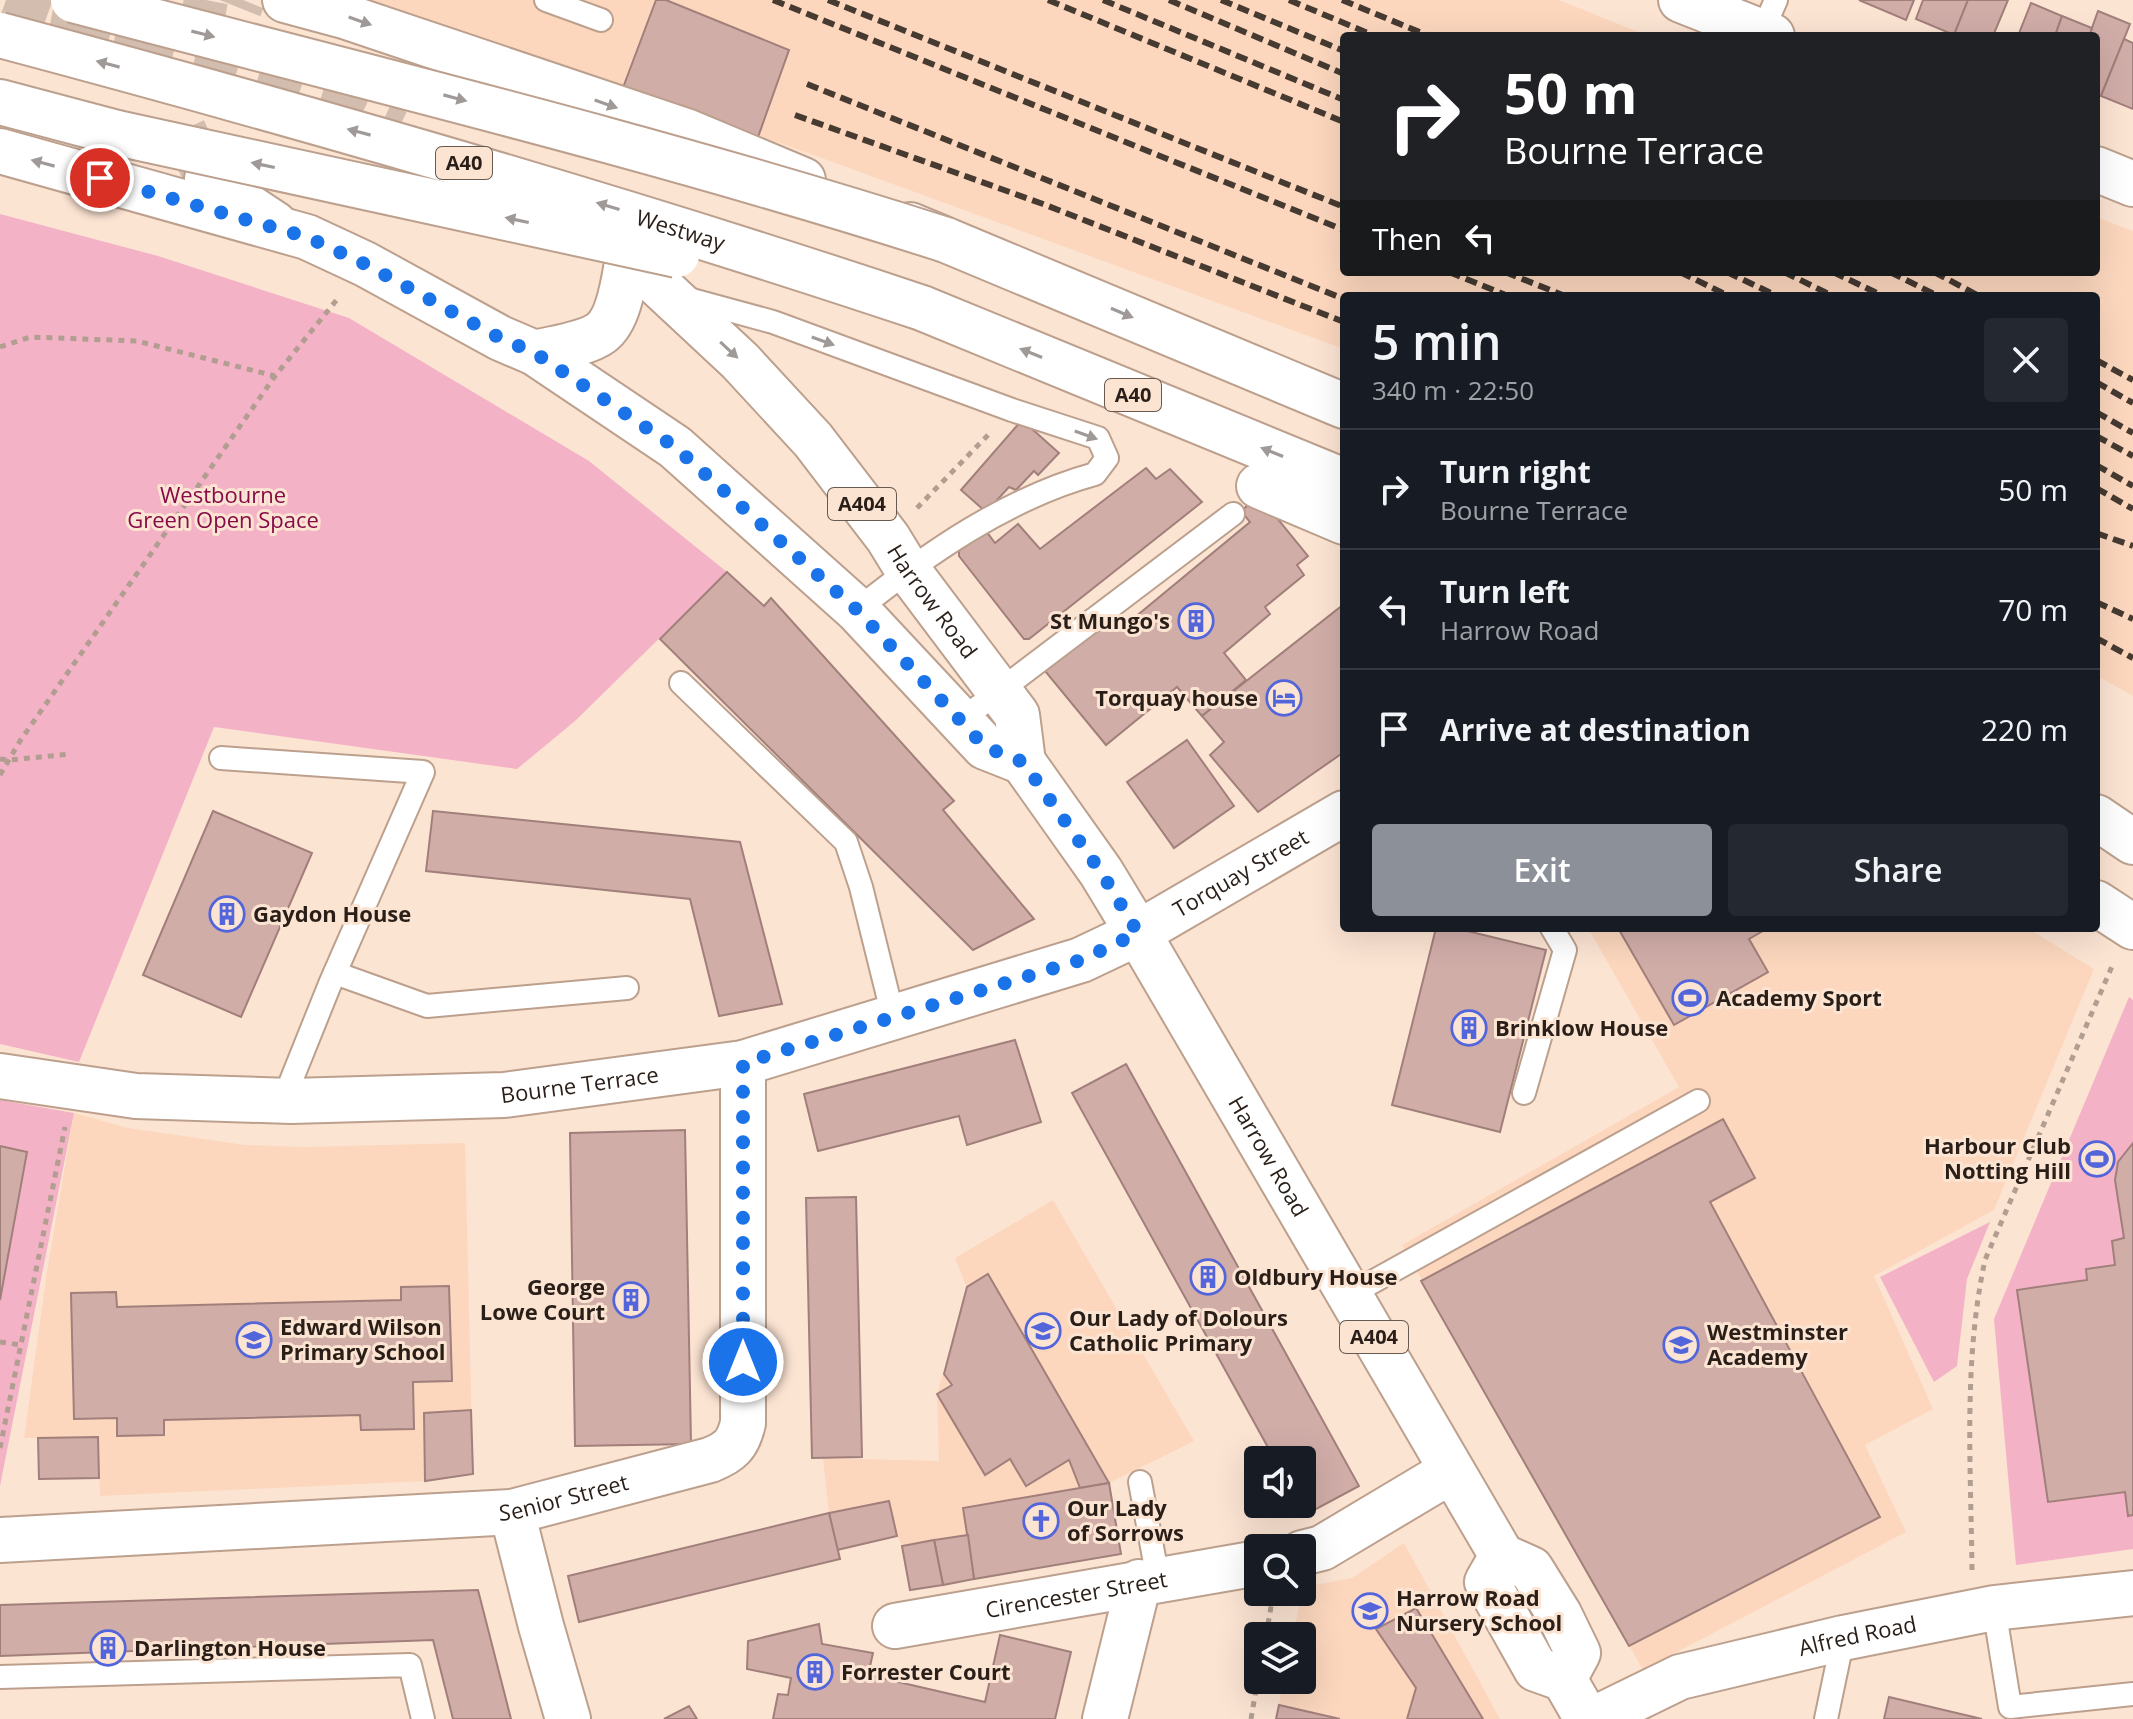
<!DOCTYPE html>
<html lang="en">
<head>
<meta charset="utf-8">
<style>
	:root { --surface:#171b24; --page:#242831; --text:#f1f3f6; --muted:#9ea1a6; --line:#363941; --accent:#8c9099 }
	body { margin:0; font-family:"Open Sans",sans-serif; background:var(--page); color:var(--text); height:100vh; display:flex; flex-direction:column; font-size:30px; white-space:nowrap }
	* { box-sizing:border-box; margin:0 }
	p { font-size:26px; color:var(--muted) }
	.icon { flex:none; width:44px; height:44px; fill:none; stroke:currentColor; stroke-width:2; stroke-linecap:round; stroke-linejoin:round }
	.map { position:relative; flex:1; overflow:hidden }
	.sheet { position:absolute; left:1340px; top:292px; width:760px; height:640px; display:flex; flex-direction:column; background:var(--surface); border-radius:8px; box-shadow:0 8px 32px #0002 }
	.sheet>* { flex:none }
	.top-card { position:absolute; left:1340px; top:32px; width:760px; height:244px; border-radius:8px; box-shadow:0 8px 32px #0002; background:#202124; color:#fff; overflow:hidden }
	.fabs { position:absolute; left:1244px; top:1446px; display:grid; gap:16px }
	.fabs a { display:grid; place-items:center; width:72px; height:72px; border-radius:8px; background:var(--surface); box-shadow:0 8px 32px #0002; font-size:40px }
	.pin { position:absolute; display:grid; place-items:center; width:68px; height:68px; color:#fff; margin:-34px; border:4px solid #fff; border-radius:50%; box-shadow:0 2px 8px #0007 }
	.me { position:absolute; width:88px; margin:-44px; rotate:0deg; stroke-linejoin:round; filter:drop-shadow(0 0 6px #0008) }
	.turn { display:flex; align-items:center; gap:28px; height:168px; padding:0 32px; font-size:36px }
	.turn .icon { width:104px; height:104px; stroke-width:2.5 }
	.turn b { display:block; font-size:56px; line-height:68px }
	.then { display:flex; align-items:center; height:76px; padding:0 32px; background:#0003; gap:16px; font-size:30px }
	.round { display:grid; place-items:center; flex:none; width:84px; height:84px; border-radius:8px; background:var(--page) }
	.summary { display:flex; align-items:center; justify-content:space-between; height:136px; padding:0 32px }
	h1 { font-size:48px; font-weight:600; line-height:60px }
	.cta { display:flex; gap:16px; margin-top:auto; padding:16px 32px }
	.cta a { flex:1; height:92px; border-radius:8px; background:var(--accent); color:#fff; font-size:32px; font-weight:600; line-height:92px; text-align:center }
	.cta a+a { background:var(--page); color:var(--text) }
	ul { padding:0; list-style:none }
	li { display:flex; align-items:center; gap:24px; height:120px; padding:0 32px; border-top:2px solid var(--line) }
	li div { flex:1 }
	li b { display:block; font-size:30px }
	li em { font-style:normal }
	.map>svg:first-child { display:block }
</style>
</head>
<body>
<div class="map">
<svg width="2133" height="1719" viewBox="0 0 2133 1719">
	<rect width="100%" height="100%" fill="#fce4d3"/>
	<g fill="#fcd7be">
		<path d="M362 0H1559L1648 36H1344V272H2096V217L2133 231V696L2096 675V296H1344V349L786 145 621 93Z"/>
		<path d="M1588 928H2027L2094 969 1994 1210 1874 1276 1933 1409 1865 1445 1906 1532 1643 1670 1402 1245 1679 1087Z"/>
		<path d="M74 1113 128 1128 245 1145 304 1147 465 1143 473 1474 425 1481 100 1496 98 1437 24 1438 47 1271Z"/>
		<path d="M1053 1200 1194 1441 1109 1483 964 1508 968 1535 902 1546 897 1536 888 1501 829 1513 823 1458 939 1461 937 1394 967 1288 955 1258Z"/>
		<path d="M1404 1543 1500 1719H1276L1284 1680H1302V1636H1293L1303 1587 1352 1578Z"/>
	</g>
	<g fill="#f4b2c6">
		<path d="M0 214 158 256 349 318 589 461 727 572 575 721 517 769 214 727 79 1062 0 1044Z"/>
		<path d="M2129 997 2133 1000V1549L2016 1565 1994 1319Z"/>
		<path d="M0 1100 74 1113 0 1486Z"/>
		<path d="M1990 1222 1967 1279 1957 1366 1934 1382 1880 1277Z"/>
	</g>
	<g fill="#d1ada8" stroke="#a17f7a" stroke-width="2">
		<path d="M656 0H666L789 50 758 137 621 93Z"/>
		<path d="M1859 0H1914L1906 20Z"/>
		<path d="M1923 0H1968L1954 35 1916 19Z"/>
		<path d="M1968 0H2008L1993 36 1954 35Z"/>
		<path d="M2031 3 2062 16 2055 36H2018Z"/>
		<path d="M2098 11 2130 24 2101 96 2096 94V36H2089Z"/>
		<path d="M2062 16 2092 28 2089 36H2055Z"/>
		<path d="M2124 39 2133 43V109L2101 96Z"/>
		<path d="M1022 420 1059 453 1038 475 1034 471 1016 490 1009 487 986 512 961 490Z"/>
		<path d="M1146 468 1156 479 1170 469 1202 502 1029 639H1024L959 556V551L986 531 995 543 1018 524 1040 549Z"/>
		<path d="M1259 496 1308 556 1297 565 1304 575 1265 607 1270 614 1224 653 1246 680 1202 716 1177 687 1106 745 1045 671 1114 615 1123 627 1250 522 1241 511Z"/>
		<path d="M727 572 764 606 771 598 954 801 943 810 1034 919 973 950 660 639Z"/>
		<path d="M1344 604V752L1258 812 1210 755 1224 742 1202 716Z"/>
		<path d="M1187 740 1234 806 1174 848 1127 782Z"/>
		<path d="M213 811 312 853 241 1017 143 975Z"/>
		<path d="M433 811 740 842 782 1004 719 1016 690 899 426 871Z"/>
		<path d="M1436 928H1455L1546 950 1500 1132 1392 1105Z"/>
		<path d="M1618 928H1768L1749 939 1768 972 1674 1025Z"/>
		<path d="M1015 1040 1041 1122 967 1145 959 1116 818 1151 804 1094Z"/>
		<path d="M1126 1064 1359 1486 1305 1515 1299 1504H1302V1460H1275L1072 1093Z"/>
		<path d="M1723 1119 1755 1178 1710 1202 1880 1517 1629 1646 1421 1281Z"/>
		<path d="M685 1130 691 1444 575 1446 570 1133Z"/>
		<path d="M2133 1143V1515L2128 1516 2125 1492 2048 1502 2017 1290 2087 1280 2086 1269 2115 1265 2112 1241 2124 1238 2115 1180 2118 1162Z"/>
		<path d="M0 1146 27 1152 0 1300Z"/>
		<path d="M856 1197 862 1457 812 1458 806 1198Z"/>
		<path d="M988 1274 1109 1483 1080 1488 1069 1460 1026 1486 1010 1459 985 1475 937 1394 952 1385 944 1374 967 1287Z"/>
		<path d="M449 1286 452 1381 413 1382 414 1429 361 1430 360 1415 164 1420V1435L117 1436V1418L74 1419 71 1293 116 1292 117 1307 401 1300V1287Z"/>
		<path d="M471 1410 473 1474 425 1481 424 1413Z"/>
		<path d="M98 1437 99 1478 39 1479 38 1438Z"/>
		<path d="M1109 1483 1121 1554 974 1579 963 1508Z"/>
		<path d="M889 1501 897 1536 837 1550 829 1513Z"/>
		<path d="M829 1513 840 1559 579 1622 568 1576Z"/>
		<path d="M968 1535 974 1579 943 1585 934 1540Z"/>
		<path d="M934 1540 943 1585 910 1590 902 1546Z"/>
		<path d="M478 1590 511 1719H453L433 1640 0 1656V1605Z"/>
		<path d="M1416 1608 1483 1719H1407L1416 1688 1376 1629Z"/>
		<path d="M819 1624 822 1644 873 1653 868 1675 985 1702 1000 1635 1071 1652 1055 1719H773L778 1694 788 1695 791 1678 747 1669 748 1641Z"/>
		<path d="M1889 1697 1982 1719H1884Z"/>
		<path d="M1279 1705 1340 1719H1276Z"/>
		<path d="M689 1706 697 1719H664Z"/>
	</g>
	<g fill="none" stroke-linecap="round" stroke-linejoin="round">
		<g stroke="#d2bdae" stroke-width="44" stroke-dasharray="44 22" stroke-linecap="butt">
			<path d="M206 0 182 125 206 178"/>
			<path d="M49 30 133 46"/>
			<path d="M198 59 239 10 243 0"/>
		</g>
		<path stroke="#d2bdae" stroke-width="44" stroke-dasharray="44 22" stroke-linecap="butt" d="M6 0 133 46 196 61 347 108 397 132"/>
		<defs>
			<g id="lane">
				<path d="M546 0 601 20"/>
				<path d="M1762 32 1776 0"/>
				<path d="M685 298 773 322 1012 410 1098 438 1107 458 1095 474C1007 498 927 554 857 610"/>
				<path d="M681 683 846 842 861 887 893 1016"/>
				<path d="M961 720 1233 514"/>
				<path d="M221 758 423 772 330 984 291 1081V1101"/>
				<path d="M335 973 427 1006 627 988"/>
				<path d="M1524 1093 1565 950 1552 928"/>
				<path d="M1349 1295 1698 1101"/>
				<path d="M1140 1482 1158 1579"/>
				<path d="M1994 1608 2010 1707 2133 1694"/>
				<path d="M0 1677 410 1665 423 1719"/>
				<path d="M1826 1719 1843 1638"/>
			</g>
			<g id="street">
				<path d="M1681 0 1772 36"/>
				<path d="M2096 169 2133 184"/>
				<path d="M1259 486 1344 522"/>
				<path id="s1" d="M0 1076 136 1096 291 1101 504 1095 743 1063 1081 960 1138 933 1344 813"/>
				<path d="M512 1512 541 1626 568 1719"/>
				<path id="s2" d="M0 1540 512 1512 710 1460C730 1452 738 1445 743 1423V1063"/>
				<path d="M1302 1553 1322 1548 1451 1471"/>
				<path id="s3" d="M895 1626 1258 1563"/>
				<path d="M1105 1719 1139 1582"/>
				<path id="s4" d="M1594 1719 1680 1677 1843 1638 1994 1608 2133 1593"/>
			</g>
			<path id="secondary" d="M207 179 275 224"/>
			<g id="primary">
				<path d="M0 151 307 237 365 264 500 338 535 353 675 447 857 610 985 747 1023 762"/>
				<path id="s5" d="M651 278 740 361 813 440 888 538 907 569 1017 715 1023 762 1101 872 1138 933 1502 1556 1531 1569 1559 1614 1578 1653 1564 1679"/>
				<path d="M535 353C554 348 586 344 601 333 620 319 624 279 628 257"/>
				<path d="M1502 1556 1487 1582 1536 1669 1564 1679 1587 1719"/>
			</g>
			<g id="highway">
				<path d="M285 0 344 16 686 131 803 180"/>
				<path d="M0 102 117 133"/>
				<path d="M910 225 1344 406"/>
				<path d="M922 308 1344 481"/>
				<path d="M2096 817 2133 842"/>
				<path d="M2096 903 2133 927"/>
			</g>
		</defs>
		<use href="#lane" stroke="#bca08d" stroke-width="26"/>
		<use href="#street" stroke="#bca08d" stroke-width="48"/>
		<use href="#secondary" stroke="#bca08d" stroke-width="48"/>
		<use href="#primary" stroke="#bca08d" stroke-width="48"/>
		<use href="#highway" stroke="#bca08d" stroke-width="48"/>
		<g stroke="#b19e91" stroke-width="5" stroke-dasharray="6 6" stroke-linecap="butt">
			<path d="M0 347 30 337 137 341 275 376"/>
			<path d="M917 508 988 435"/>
			<path d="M0 759 9 760 71 754"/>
			<path d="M0 775 20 741 275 376 339 297"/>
			<path d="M0 1342 22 1345"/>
			<path d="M0 1448 65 1127"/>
			<path d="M1972 1570C1971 1467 1963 1362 1985 1260L2113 964"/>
			<path d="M1266 1636 1272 1601"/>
			<path d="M1251 1719 1258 1678"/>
		</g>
		<use href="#lane" stroke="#fff" stroke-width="22"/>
		<use href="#street" stroke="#fff" stroke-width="44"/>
		<use href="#secondary" stroke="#fff" stroke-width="44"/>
		<use href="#primary" stroke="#fff" stroke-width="44"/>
		<use href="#highway" stroke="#fff" stroke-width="44"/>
		<g stroke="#463a31" stroke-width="6" stroke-dasharray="12 6" stroke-linecap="butt">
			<path d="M773 0 1344 230"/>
			<path d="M828 0 1344 207"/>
			<path d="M1048 0 1344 122"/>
			<path d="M1103 0 1344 100"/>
			<path d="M1169 0 1344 74"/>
			<path d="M1221 0 1344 51"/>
			<path d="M1289 0 1375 36"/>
			<path d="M1342 0 1429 36"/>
			<path d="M807 84 1344 299"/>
			<path d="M795 115 1043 204 1344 322"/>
			<path d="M1449 272 1508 296"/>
			<path d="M1505 272 1565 296"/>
			<path d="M1680 272 1729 296"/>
			<path d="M1727 272 1777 296"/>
			<path d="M1784 272 1833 296"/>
			<path d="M1833 272 1883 296"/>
			<path d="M1890 272 1938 296"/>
			<path d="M1934 272 1979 296"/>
			<path d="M2096 360 2133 380"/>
			<path d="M2096 382 2133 403"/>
			<path d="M2096 412 2133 433"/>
			<path d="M2096 436 2133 456"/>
			<path d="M2096 465 2133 486"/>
			<path d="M2096 488 2133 509"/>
			<path d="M2096 510H2097"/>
			<path d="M2096 533 2133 546"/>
			<path d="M2096 602 2133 619"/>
			<path d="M2096 638 2133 658"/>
		</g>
		<defs>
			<g id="highway-bridge">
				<path d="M73 0C365 77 659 148 946 240"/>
				<path id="s6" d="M0 35C311 118 617 206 922 308"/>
				<path d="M117 133 677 255"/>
			</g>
		</defs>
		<use href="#highway-bridge" stroke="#bca08d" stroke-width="48" stroke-linecap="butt"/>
		<use href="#highway-bridge" stroke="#fff" stroke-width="44"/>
	</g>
	<defs><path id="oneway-solid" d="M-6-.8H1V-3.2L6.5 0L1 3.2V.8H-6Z" transform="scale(2)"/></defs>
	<g fill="#9f9a97">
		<use href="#oneway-solid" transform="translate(360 21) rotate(19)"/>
		<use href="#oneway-solid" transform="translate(203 34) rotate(14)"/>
		<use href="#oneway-solid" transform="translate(108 64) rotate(-165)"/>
		<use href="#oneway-solid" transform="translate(455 98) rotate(15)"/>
		<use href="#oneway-solid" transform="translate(606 104) rotate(19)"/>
		<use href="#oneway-solid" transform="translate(359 132) rotate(-165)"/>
		<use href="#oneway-solid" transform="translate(43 163) rotate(-165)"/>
		<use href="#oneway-solid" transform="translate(263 165) rotate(-168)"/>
		<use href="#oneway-solid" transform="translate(608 206) rotate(-163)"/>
		<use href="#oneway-solid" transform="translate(517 220) rotate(-168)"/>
		<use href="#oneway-solid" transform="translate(1122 313) rotate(23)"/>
		<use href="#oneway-solid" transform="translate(823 341) rotate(20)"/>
		<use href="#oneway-solid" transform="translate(729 350) rotate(43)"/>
		<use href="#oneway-solid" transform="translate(1031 353) rotate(-158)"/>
		<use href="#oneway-solid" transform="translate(1086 435) rotate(20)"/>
		<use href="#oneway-solid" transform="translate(1272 452) rotate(-158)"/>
	</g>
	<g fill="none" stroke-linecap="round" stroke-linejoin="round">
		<path stroke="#1a73e8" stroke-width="14" stroke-dasharray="0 25.2" d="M100 178 307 237 365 264 500 338 535 353 675 447 857 610 985 747 1023 762 1101 872 1138 933 1081 960 743 1063V1362"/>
	</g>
	<defs>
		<symbol id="building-ring" viewBox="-11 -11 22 22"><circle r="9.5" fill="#fce4d3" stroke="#5365db" stroke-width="1.5"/><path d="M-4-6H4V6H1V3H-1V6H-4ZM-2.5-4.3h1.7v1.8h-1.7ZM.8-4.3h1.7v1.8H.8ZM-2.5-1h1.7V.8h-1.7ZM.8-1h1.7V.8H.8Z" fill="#5365db"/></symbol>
		<symbol id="hotel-ring" viewBox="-11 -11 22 22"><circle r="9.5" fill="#fce4d3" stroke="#5365db" stroke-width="1.5"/><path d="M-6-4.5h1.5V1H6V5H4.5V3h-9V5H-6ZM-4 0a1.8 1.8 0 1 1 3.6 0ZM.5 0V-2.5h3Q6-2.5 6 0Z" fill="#5365db"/></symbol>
		<symbol id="stadium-ring" viewBox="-11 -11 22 22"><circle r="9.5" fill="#fce4d3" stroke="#5365db" stroke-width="1.5"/><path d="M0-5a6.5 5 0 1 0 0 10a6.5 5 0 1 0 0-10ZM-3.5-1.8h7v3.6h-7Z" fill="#5365db"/></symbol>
		<symbol id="school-ring" viewBox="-11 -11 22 22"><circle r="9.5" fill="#fce4d3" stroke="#5365db" stroke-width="1.5"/><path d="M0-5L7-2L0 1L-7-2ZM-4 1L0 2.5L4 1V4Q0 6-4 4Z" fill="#5365db"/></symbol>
		<symbol id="church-ring" viewBox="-11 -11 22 22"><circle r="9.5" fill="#fce4d3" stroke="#5365db" stroke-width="1.5"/><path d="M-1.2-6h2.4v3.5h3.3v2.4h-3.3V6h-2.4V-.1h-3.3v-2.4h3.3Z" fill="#5365db"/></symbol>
	</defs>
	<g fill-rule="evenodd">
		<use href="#building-ring" x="1176" y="601" width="40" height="40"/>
		<use href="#hotel-ring" x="1264" y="678" width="40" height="40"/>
		<use href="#building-ring" x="207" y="894" width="40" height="40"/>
		<use href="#stadium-ring" x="1670" y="978" width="40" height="40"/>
		<use href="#building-ring" x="1449" y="1008" width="40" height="40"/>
		<use href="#stadium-ring" x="2077" y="1139" width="40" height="40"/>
		<use href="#building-ring" x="1188" y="1257" width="40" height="40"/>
		<use href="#building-ring" x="611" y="1280" width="40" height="40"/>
		<use href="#school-ring" x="1023" y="1311" width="40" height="40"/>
		<use href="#school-ring" x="234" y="1320" width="40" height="40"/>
		<use href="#school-ring" x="1661" y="1325" width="40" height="40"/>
		<use href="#church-ring" x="1021" y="1501" width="40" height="40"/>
		<use href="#school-ring" x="1350" y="1591" width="40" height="40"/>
		<use href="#building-ring" x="88" y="1628" width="40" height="40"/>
		<use href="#building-ring" x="795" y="1652" width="40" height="40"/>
	</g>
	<g text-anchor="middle" stroke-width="6" stroke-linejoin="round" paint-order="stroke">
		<g fill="#fce4d3" stroke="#695a50" stroke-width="2">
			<rect x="436" y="147" width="56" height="32" rx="6"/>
			<rect x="1105" y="379" width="56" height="32" rx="6"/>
			<rect x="828" y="488" width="68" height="32" rx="6"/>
			<rect x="1340" y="1321" width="68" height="32" rx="6"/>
		</g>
		<g font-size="20" font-weight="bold" fill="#2a1f18">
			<text x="464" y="170">A40</text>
			<text x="1133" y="402">A40</text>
			<text x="862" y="511">A404</text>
			<text x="1374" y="1344">A404</text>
		</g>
		<g font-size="22" fill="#2a1f18" stroke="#fce4d3">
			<text dy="8" stroke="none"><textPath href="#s6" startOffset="708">Westway</textPath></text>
			<text dy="8" stroke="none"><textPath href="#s5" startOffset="430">Harrow Road</textPath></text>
			<text dy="8" stroke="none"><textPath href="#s1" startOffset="1282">Torquay Street</textPath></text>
			<text dy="8" stroke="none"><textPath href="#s1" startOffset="582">Bourne Terrace</textPath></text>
			<text dy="8" stroke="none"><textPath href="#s5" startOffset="1084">Harrow Road</textPath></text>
			<text dy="8" stroke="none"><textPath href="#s2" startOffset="566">Senior Street</textPath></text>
			<text dy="8" stroke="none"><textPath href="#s3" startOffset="184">Cirencester Street</textPath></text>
			<text dy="8" stroke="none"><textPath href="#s4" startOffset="278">Alfred Road</textPath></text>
		</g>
		<g font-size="22" fill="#870b48" stroke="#fce4d3">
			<text x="223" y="503">Westbourne<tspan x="223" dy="25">Green Open Space</tspan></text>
		</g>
		<g font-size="22" font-weight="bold" fill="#2a1f18" stroke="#fce4d3" text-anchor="start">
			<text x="1170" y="629" text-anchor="end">St Mungo's</text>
			<text x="1258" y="706" text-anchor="end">Torquay house</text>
			<text x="253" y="922">Gaydon House</text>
			<text x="1716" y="1006">Academy Sport</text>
			<text x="1495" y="1036">Brinklow House</text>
			<text x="2071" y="1154" text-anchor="end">Harbour Club<tspan x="2071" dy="25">Notting Hill</tspan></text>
			<text x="1234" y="1285">Oldbury House</text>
			<text x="605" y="1295" text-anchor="end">George<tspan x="605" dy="25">Lowe Court</tspan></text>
			<text x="1069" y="1326">Our Lady of Dolours<tspan x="1069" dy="25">Catholic Primary</tspan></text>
			<text x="280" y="1335">Edward Wilson<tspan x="280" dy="25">Primary School</tspan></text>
			<text x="1707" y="1340">Westminster<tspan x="1707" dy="25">Academy</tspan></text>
			<text x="1067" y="1516">Our Lady<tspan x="1067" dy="25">of Sorrows</tspan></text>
			<text x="1396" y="1606">Harrow Road<tspan x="1396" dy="25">Nursery School</tspan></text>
			<text x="134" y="1656">Darlington House</text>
			<text x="841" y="1680">Forrester Court</text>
		</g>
	</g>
</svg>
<div class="fabs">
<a><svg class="icon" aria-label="sound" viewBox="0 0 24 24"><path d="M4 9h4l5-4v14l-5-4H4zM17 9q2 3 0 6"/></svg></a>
<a><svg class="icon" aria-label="search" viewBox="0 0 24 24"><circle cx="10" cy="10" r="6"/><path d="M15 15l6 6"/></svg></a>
<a><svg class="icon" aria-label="layers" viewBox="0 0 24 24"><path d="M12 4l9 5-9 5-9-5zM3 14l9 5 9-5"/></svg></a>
</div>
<div class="pin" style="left:100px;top:178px;background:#d93025"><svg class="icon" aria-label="arrive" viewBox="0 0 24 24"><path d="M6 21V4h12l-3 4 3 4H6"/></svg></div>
<svg class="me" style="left:743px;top:1362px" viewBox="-20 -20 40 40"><circle r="17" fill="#1a73e8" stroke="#fff" stroke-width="3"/><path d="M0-11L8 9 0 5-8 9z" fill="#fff"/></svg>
<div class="top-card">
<div class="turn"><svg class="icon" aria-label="right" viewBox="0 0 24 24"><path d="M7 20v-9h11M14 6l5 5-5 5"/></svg><div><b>50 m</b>Bourne Terrace</div></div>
<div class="then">Then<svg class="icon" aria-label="left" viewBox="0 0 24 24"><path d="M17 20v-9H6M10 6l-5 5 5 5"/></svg></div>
</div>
<section class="sheet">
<div class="summary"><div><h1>5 min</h1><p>340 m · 22:50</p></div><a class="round"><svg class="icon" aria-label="close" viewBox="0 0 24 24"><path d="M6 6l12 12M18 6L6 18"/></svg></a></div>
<ul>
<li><svg class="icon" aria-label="right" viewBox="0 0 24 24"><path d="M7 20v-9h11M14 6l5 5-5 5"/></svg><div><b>Turn right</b><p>Bourne Terrace</p></div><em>50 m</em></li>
<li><svg class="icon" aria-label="left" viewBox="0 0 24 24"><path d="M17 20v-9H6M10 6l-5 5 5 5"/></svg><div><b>Turn left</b><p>Harrow Road</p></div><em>70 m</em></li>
<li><svg class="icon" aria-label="arrive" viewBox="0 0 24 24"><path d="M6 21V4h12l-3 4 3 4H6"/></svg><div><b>Arrive at destination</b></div><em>220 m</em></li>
</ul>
<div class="cta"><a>Exit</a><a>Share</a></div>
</section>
</div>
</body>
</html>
